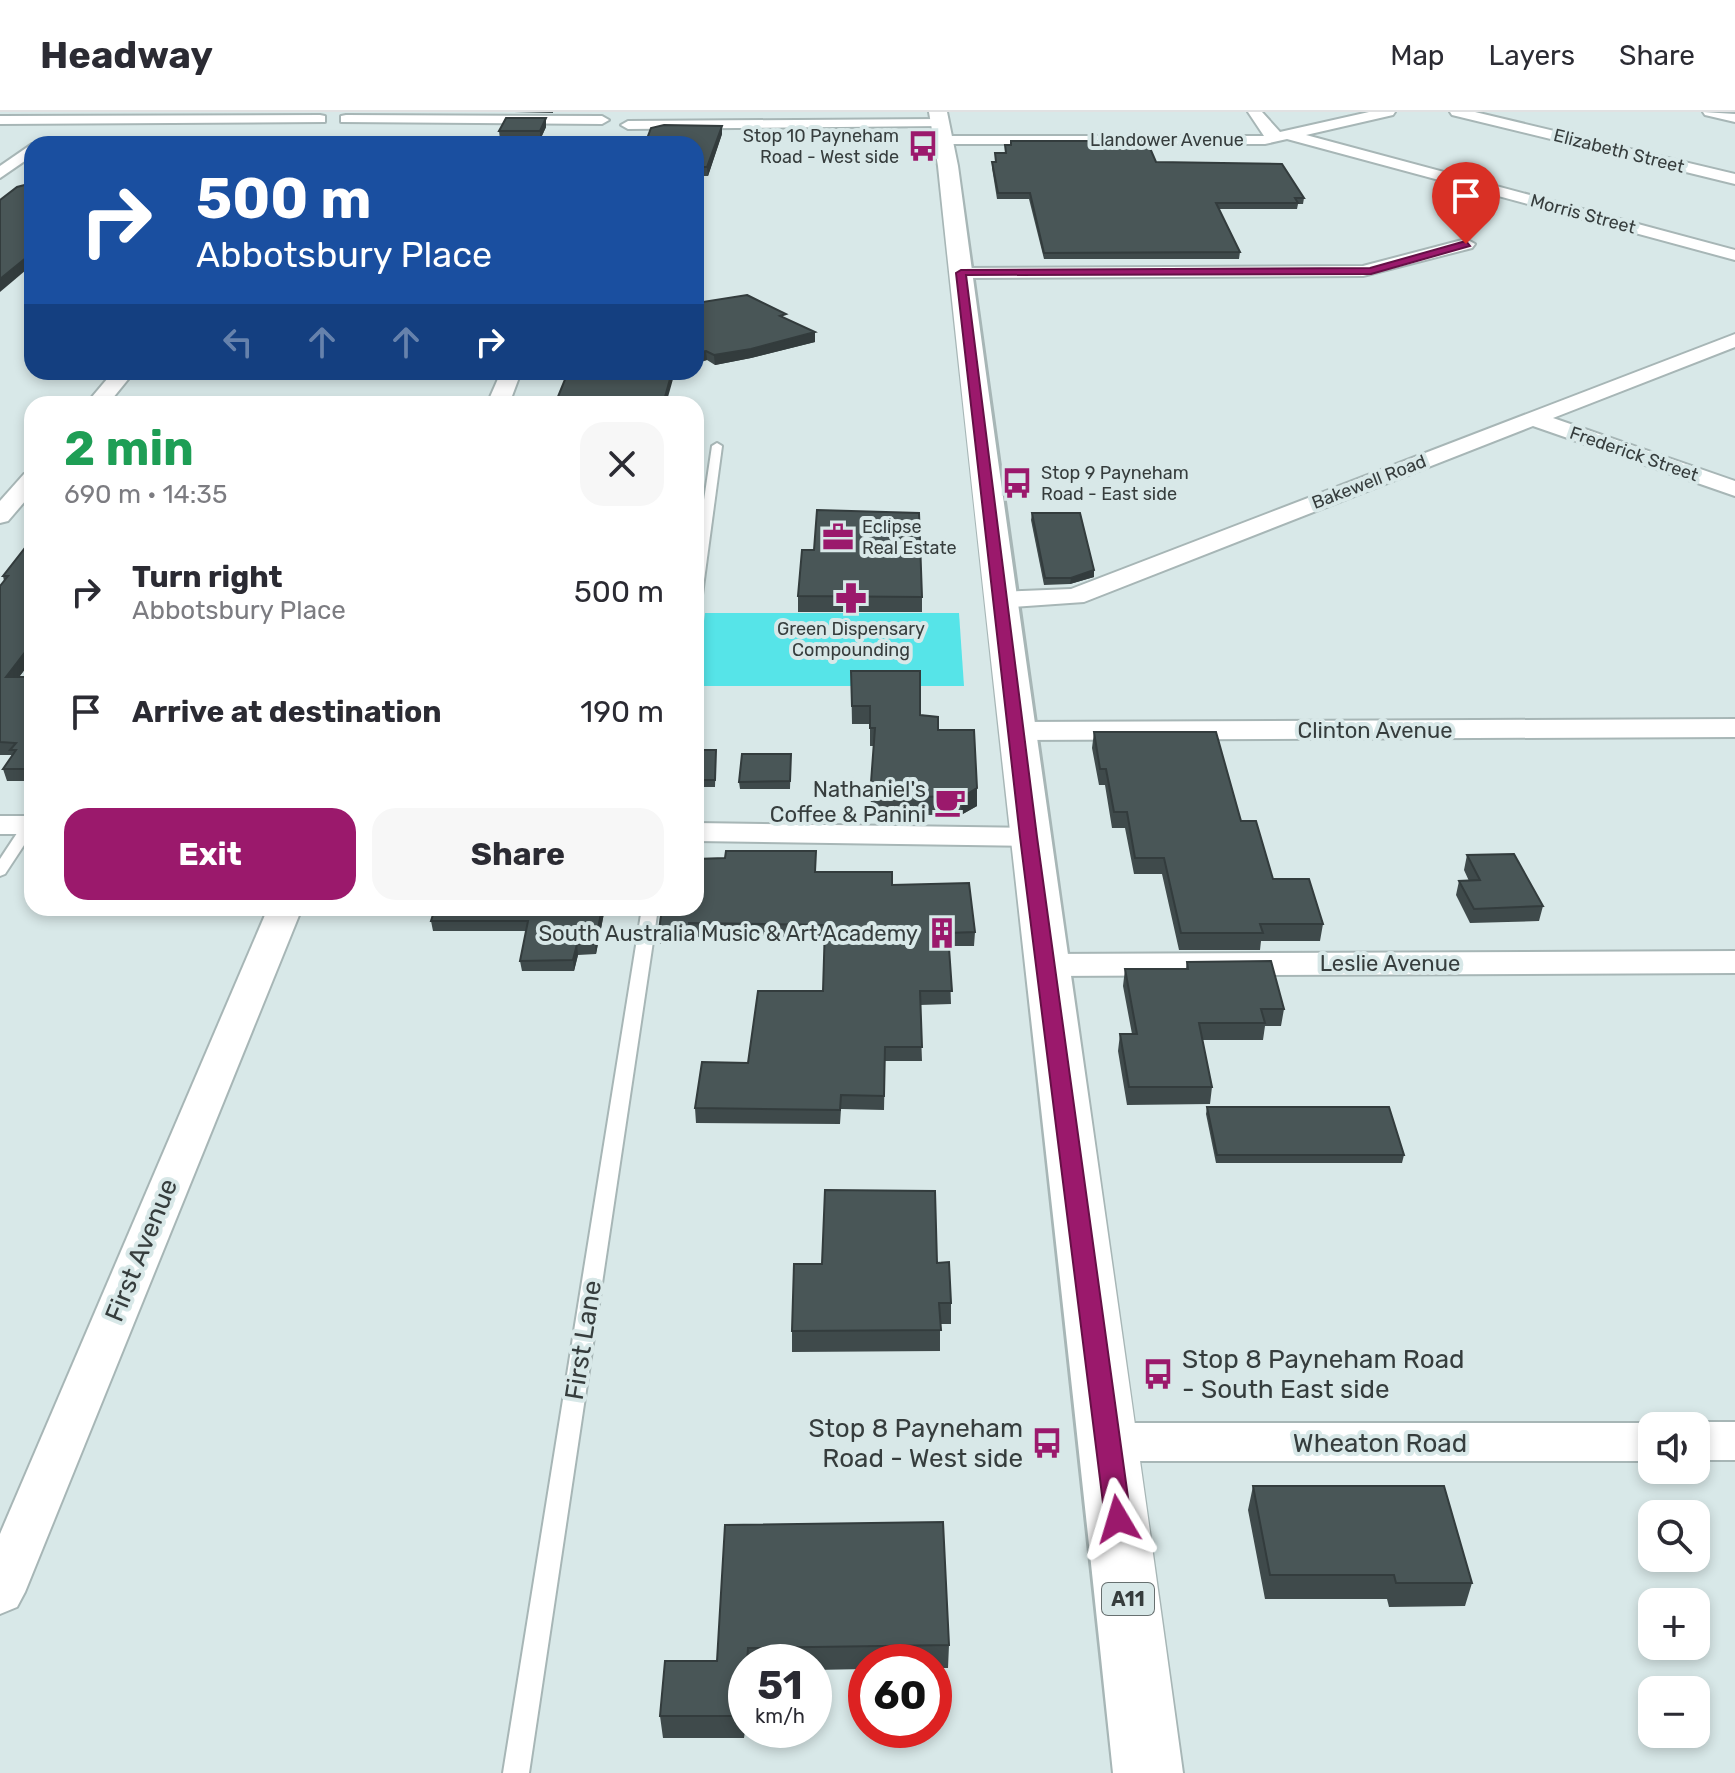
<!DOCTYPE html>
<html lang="en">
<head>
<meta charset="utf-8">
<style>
	:root { --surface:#fff; --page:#f7f7f7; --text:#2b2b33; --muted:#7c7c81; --line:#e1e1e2; --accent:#9b196c }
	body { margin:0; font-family:Rubik,sans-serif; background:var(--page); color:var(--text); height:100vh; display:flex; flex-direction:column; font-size:30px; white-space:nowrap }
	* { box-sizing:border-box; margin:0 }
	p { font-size:26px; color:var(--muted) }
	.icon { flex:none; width:44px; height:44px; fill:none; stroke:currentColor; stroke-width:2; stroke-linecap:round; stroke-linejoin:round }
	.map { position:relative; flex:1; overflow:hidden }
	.sheet { position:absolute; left:24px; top:284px; width:680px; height:520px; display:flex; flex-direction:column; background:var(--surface); border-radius:24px; box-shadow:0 4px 12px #0003 }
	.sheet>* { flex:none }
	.guide { position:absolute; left:24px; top:24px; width:680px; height:244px; border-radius:24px; box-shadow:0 4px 12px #0003; background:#1a4fa0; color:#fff; overflow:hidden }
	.fabs { position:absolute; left:1638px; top:1300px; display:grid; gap:16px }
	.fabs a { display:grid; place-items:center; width:72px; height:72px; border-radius:16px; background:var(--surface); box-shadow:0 4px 12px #0003; font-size:40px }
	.speed { position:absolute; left:728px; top:1532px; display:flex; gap:16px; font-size:40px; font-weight:700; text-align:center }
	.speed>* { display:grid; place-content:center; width:104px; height:104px; border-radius:50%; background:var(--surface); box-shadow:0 4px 12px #0003; line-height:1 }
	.speed small { font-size:20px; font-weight:400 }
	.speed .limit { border:12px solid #d22; background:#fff; color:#111 }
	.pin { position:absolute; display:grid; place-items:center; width:68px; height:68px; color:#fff; margin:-82px -34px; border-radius:50% 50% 50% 0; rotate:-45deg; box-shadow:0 0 8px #0007 }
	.pin .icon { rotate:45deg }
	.me { position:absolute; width:88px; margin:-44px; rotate:353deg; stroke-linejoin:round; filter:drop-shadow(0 0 6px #0008) }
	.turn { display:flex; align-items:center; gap:28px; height:168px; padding:0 40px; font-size:36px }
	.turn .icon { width:104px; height:104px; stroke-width:2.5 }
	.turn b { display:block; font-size:56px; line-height:68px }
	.lanes { display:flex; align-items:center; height:76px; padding:0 40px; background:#0003; justify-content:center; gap:40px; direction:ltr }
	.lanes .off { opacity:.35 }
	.round { display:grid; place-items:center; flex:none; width:84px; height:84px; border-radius:24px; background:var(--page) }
	.summary { display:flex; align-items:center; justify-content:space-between; height:136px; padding:0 40px }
	h1 { font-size:48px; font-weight:700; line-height:60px; color:#1e9e55 }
	.cta { display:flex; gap:16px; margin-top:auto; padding:16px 40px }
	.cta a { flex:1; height:92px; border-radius:24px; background:var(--accent); color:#fff; font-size:32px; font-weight:700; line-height:92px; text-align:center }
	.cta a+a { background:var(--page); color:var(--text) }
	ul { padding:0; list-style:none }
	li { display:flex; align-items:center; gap:24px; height:120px; padding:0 40px }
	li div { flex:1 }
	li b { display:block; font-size:30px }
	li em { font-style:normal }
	header { display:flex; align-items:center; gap:48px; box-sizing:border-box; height:112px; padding:0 40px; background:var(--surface); border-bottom:2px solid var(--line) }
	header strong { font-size:38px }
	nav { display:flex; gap:44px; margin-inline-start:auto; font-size:28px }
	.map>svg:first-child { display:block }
</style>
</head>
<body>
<header>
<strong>Headway</strong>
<nav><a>Map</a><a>Layers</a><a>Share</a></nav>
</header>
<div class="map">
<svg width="1735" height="1661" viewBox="0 0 1735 1661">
	<rect width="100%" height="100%" fill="#d8e8e8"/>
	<path fill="#56e4e8" d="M705 501H959L964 574H696Z"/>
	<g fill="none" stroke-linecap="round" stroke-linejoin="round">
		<defs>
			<g id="service">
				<path d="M717 331 722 334 702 483 696 487V442L712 334Z"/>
				<path d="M32 705V721L5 762 0 764V747L27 706Z"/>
				<path d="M642 796H658L529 1661H503Z"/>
			</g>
			<g id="minor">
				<path d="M1248 0H1262L1280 20 1369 0H1395L1393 3 1306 23 1735 138V148L1287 27 1265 32H942L935 28 942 24H1264Z"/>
				<path d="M1450 0H1475L1735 62V72L1452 3Z"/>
				<path d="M1703 0 1735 2V10L1705 3Z"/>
				<path d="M320 3 325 4V10L0 12V4Z"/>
				<path d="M346 3 602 4 609 8 602 12 341 10V4Z"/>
				<path d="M938 7 943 8V14L628 17 621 13 628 9Z"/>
				<path d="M32 32V44L0 66V54Z"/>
				<path d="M1466 127 1475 132 1472 136 1363 164 961 166 952 161 961 156 1363 154Z"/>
				<path d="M1735 222V235L1553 306 1735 369V384L1533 314 1084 490 999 496 990 493 986 488 990 483 999 480 1071 477Z"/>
				<path d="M113 260H134L108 292H86Z"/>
				<path d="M501 260H521L509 292H487Z"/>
				<path d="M32 360V381L8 409 0 411V389L24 362Z"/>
				<path d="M1735 607V625L1016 628 1006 625 1002 619 1006 613 1016 610Z"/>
				<rect x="0" y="704" width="32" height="18"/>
				<path d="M696 711 1028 716 1039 718 1044 725 1039 732 1028 734 696 729Z"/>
				<path d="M268 796H302L25 1480 17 1495 0 1502V1422Z"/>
				<path d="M1735 839V861L1046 864 1034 860 1029 853 1034 846 1046 842Z"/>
				<path d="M1696 1310H1735V1348H1696V1314H1685Z"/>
				<path d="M1109 1311H1652L1660 1314H1652V1349H1109L1093 1343 1086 1330 1093 1317Z"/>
			</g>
			<path id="primary" d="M929 0H947L958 54C1029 590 1111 1125 1183 1661H1113C1058 1125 993 590 938 54Z"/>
		</defs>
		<use href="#service" stroke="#a7b6b6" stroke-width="4"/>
		<use href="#minor" stroke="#a7b6b6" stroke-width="4"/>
		<use href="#primary" stroke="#a7b6b6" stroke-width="4"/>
		<use href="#service" fill="#fff" fill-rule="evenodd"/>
		<use href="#minor" fill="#fff" fill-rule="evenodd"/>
		<use href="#primary" fill="#fff" fill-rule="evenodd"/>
	</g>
	<g fill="#3f4a4b">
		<path d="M514 0H553V1Z"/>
		<path d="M546 6V15L540 28 500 27 499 19Z"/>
		<path d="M722 22 708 64H703L696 87V32Z"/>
		<path d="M1011 29 1156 50 1304 86 1303 92H1298L1297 97H1219L1240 140 1239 147H1044L1029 87H997L992 56V50H995V41H1005V33H1011Z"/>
		<path d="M696 191 787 207 815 230 751 246 715 253 707 248 696 251Z"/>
		<path d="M1032 401 1094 458V465L1070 472 1044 473 1031 408Z"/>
		<path d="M32 427V548L19 565H32V669H7L3 657 12 643H0V474L4 469 3 464Z"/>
		<path d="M814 438 922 485V500H798V484Z"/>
		<path d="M851 559 920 603 938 618 977 676V694L961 703H870L874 634H870V612H852Z"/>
		<path d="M1094 620 1241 709 1273 767 1323 812 1320 829H1261L1260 838H1179L1162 762H1134L1125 716H1112L1105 673H1099L1092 636Z"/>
		<path d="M696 638H716L715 675H696Z"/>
		<path d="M791 642 790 677H740L739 670Z"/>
		<path d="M1467 743 1543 794 1539 809 1470 811 1456 783 1459 769H1469L1464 758Z"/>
		<path d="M816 760 892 773 975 820 974 834H949L951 892 920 893 922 949H885L884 998 841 997 840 1012 696 1011 695 996 748 951 823 879 825 826 690 825 689 832H660L659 818Z"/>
		<path d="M435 796H605L596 842 578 843 574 859H522L520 849 526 819H433L431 809Z"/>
		<path d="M1187 850 1284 897 1281 914H1265L1263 928H1202L1212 975 1210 992 1127 993 1118 939 1120 922H1132L1123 874 1125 857H1186Z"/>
		<path d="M1207 995 1404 1043 1402 1051H1216L1206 1002Z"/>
		<path d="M937 1151 951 1191V1212H940V1239L792 1240V1219Z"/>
		<path d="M1253 1374 1472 1471 1465 1494 1389 1495 1387 1487H1265L1248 1398Z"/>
		<path d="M725 1413 949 1533 948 1556H934V1550H866V1557L814 1558V1550H746V1601L744 1626H663L660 1604 717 1549Z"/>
	</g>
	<g fill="#333c3d">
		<path d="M546 6V15L540 28V19Z"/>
		<path d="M722 14V22L708 64 707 55Z"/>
		<path d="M703 55V64L696 87V76Z"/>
		<path d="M32 141V153L0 180V167Z"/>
		<path d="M815 220V230L751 246 715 253 714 243Z"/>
		<path d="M706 239 707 248 696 251V241Z"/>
		<path d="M672 260H675L666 292H663Z"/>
		<path d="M1094 458V465L1070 472 1071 466Z"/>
		<path d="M32 531V548L10 577 6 565Z"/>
		<path d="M977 676V694L961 703 962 685Z"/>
		<path d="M602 796H605L596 842 595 832Z"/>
		<path d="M577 832 578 843 574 859 573 848Z"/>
		<path d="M746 1558V1601L744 1626 743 1604Z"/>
	</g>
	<g fill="#495657" stroke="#333c3d" stroke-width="2">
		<path d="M506 6H546L540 19H499Z"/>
		<path d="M664 13 722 14 707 55H703L696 76V32H645L651 16Z"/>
		<path d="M1011 29H1147L1156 50 1282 52 1304 86H1295L1298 91H1216L1240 140 1044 141 1030 81H998L992 50H996L995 41H1006L1005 33H1011Z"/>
		<path d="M32 71V125L29 127H32V141L0 167V88L17 75Z"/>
		<path d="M747 183 786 202 780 204 815 220 751 237 714 243 706 239 696 241V191Z"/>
		<path d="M568 260H672L663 292H555Z"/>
		<path d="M817 398 919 401 922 485 798 484 802 438H814Z"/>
		<path d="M1032 401H1080L1094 458 1071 466H1045Z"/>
		<path d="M32 427V531L6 565H32V657H3L16 638H10L16 631 0 630V474L8 464H3Z"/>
		<path d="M851 559H920V603L938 605V618H974L977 676 962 685 870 684 875 616H870V594H852Z"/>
		<path d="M1094 620H1216L1241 709H1256L1273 767H1309L1323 812H1260L1263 821H1181L1164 746H1135L1127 700H1114L1106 657H1100Z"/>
		<path d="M696 638H716L715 668H696Z"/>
		<path d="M742 642H791L790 669 739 670Z"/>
		<path d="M726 739H816L815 760H892V773L969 771 975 820 948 821 952 879H920L922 935H885L884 984 841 983 840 998 695 996 702 950 748 951 758 879H823L825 813 689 811 688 818H659L662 796H696V747L725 746Z"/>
		<path d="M1514 742 1543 794 1474 797 1459 769 1480 768 1467 743Z"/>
		<path d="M435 796H602L595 832H577L573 848 520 849 528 809H431Z"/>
		<path d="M1271 849 1284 897H1261L1265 911H1199L1212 975H1129L1120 922H1137L1125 857H1188L1187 850Z"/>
		<path d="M1207 995H1389L1404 1043H1217Z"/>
		<path d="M825 1078 935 1079 937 1151 949 1150 951 1191H939L941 1218 792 1219 794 1152H822Z"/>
		<path d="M1253 1374H1444L1472 1471H1396L1394 1463H1270Z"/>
		<path d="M943 1410 949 1533 748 1536 743 1604H660L665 1549H717L725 1413Z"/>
	</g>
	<path fill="#9b196c" stroke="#651046" stroke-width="2" d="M1466 129 1470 134 1371 162 966 163 1037 725 1131 1407 1127 1414 1118 1417 1109 1414 1105 1407 1020 725 956 161 961 158 1370 156Z"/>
	<defs>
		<symbol id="bus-bare" viewBox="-9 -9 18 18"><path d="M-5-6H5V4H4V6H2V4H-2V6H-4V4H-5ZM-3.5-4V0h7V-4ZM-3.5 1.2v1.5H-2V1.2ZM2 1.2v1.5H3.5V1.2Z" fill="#9b196c" stroke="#d8e8e8" stroke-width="2.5" paint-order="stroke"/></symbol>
		<symbol id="office-bare" viewBox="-9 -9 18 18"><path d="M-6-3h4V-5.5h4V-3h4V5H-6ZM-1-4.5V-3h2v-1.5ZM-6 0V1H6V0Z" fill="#9b196c" stroke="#d8e8e8" stroke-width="2.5" paint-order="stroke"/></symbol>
		<symbol id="pharmacy-bare" viewBox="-9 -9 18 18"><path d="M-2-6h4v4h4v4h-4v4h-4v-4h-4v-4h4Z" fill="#9b196c" stroke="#d8e8e8" stroke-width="2.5" paint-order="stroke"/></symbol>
		<symbol id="cafe-bare" viewBox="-9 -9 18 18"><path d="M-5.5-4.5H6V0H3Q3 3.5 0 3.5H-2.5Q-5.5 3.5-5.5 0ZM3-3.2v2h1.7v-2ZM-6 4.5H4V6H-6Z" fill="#9b196c" stroke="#d8e8e8" stroke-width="2.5" paint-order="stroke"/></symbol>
		<symbol id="building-bare" viewBox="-9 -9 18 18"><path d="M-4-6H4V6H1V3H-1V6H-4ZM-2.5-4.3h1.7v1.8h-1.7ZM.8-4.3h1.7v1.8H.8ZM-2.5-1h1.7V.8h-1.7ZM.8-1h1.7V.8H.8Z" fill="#9b196c" stroke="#d8e8e8" stroke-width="2.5" paint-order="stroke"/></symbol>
	</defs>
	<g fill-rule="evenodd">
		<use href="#bus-bare" x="901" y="12" width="44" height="44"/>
		<use href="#bus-bare" x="995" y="349" width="44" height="44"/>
		<use href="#office-bare" x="816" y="403" width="44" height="44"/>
		<use href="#pharmacy-bare" x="829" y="464" width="44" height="44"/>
		<use href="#cafe-bare" x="928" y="668" width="44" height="44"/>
		<use href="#building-bare" x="920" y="799" width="44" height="44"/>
		<use href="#bus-bare" x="1136" y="1240" width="44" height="44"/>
		<use href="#bus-bare" x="1025" y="1309" width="44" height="44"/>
	</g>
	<g text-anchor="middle" stroke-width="8" stroke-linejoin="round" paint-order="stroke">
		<g font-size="18" fill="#363d3d" stroke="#d8e8e8" text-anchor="start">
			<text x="899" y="30" text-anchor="end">Stop 10 Payneham<tspan x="899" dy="21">Road - West side</tspan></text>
			<text x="1041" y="367">Stop 9 Payneham<tspan x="1041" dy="21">Road - East side</tspan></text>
			<text x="862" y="421">Eclipse<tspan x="862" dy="21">Real Estate</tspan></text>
			<text x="851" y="523" text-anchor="middle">Green Dispensary<tspan x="851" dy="21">Compounding</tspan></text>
		</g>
		<g font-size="18" fill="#363d3d" stroke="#d8e8e8">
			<text x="1167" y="34">Llandower Avenue</text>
			<text transform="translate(1619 39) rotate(14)" y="6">Elizabeth Street</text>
			<text transform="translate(1583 102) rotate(15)" y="6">Morris Street</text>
			<text transform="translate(1634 342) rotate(19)" y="6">Frederick Street</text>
			<text transform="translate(1369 370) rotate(-21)" y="6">Bakewell Road</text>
		</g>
		<rect fill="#d8e8e8" stroke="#677070" stroke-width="2" x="1102" y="1471" width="52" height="32" rx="6"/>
		<g font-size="20" font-weight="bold" fill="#363d3d">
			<text x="1128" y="1494">A11</text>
		</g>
		<g font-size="22" fill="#363d3d" stroke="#d8e8e8">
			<text x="1375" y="626">Clinton Avenue</text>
			<text x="1390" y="859">Leslie Avenue</text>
		</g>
		<g font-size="22" fill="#363d3d" stroke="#d8e8e8" text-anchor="end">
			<text x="926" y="685">Nathaniel's<tspan x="926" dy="25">Coffee &amp; Panini</tspan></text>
			<text x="918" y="829">South Australia Music &amp; Art Academy</text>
		</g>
		<g font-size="26" fill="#363d3d" stroke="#d8e8e8">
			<text transform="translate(141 1138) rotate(-68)" y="9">First Avenue</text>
			<text transform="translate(583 1228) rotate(-81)" y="9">First Lane</text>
			<text x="1380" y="1340">Wheaton Road</text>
		</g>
		<g font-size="26" fill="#363d3d" stroke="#d8e8e8" text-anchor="start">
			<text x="1182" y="1256">Stop 8 Payneham Road<tspan x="1182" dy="30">- South East side</tspan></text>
			<text x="1023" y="1325" text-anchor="end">Stop 8 Payneham<tspan x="1023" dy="30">Road - West side</tspan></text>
		</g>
	</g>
</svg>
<div class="fabs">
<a><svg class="icon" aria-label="sound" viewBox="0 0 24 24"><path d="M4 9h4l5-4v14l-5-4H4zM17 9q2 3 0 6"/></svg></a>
<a><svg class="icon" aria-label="search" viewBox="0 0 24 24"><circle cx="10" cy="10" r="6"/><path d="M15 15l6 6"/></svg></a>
<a>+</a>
<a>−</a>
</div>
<div class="speed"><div>51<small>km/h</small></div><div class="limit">60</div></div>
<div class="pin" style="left:1466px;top:132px;background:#d93025"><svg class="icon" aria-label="arrive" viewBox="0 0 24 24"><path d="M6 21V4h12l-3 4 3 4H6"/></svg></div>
<svg class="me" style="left:1118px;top:1407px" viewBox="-20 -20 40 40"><path d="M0-17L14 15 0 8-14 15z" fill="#9b196c" stroke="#fff" stroke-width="4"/></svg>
<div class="guide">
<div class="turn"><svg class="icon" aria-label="right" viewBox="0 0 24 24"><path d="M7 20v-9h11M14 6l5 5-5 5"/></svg><div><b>500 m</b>Abbotsbury Place</div></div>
<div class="lanes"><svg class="icon off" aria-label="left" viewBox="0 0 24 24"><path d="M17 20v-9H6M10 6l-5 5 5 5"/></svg><svg class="icon off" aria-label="ahead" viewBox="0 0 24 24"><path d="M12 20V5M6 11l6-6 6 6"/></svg><svg class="icon off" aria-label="ahead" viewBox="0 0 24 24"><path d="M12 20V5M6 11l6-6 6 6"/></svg><svg class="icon" aria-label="right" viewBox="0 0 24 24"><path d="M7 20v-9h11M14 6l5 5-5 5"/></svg></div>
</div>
<section class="sheet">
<div class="summary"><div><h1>2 min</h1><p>690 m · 14:35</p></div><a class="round"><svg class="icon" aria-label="close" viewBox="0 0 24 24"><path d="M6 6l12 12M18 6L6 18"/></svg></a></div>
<ul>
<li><svg class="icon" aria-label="right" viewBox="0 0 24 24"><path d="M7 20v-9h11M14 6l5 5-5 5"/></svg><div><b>Turn right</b><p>Abbotsbury Place</p></div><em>500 m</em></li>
<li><svg class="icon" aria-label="arrive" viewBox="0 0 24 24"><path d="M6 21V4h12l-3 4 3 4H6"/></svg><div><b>Arrive at destination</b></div><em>190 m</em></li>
</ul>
<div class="cta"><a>Exit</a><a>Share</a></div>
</section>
</div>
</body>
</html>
